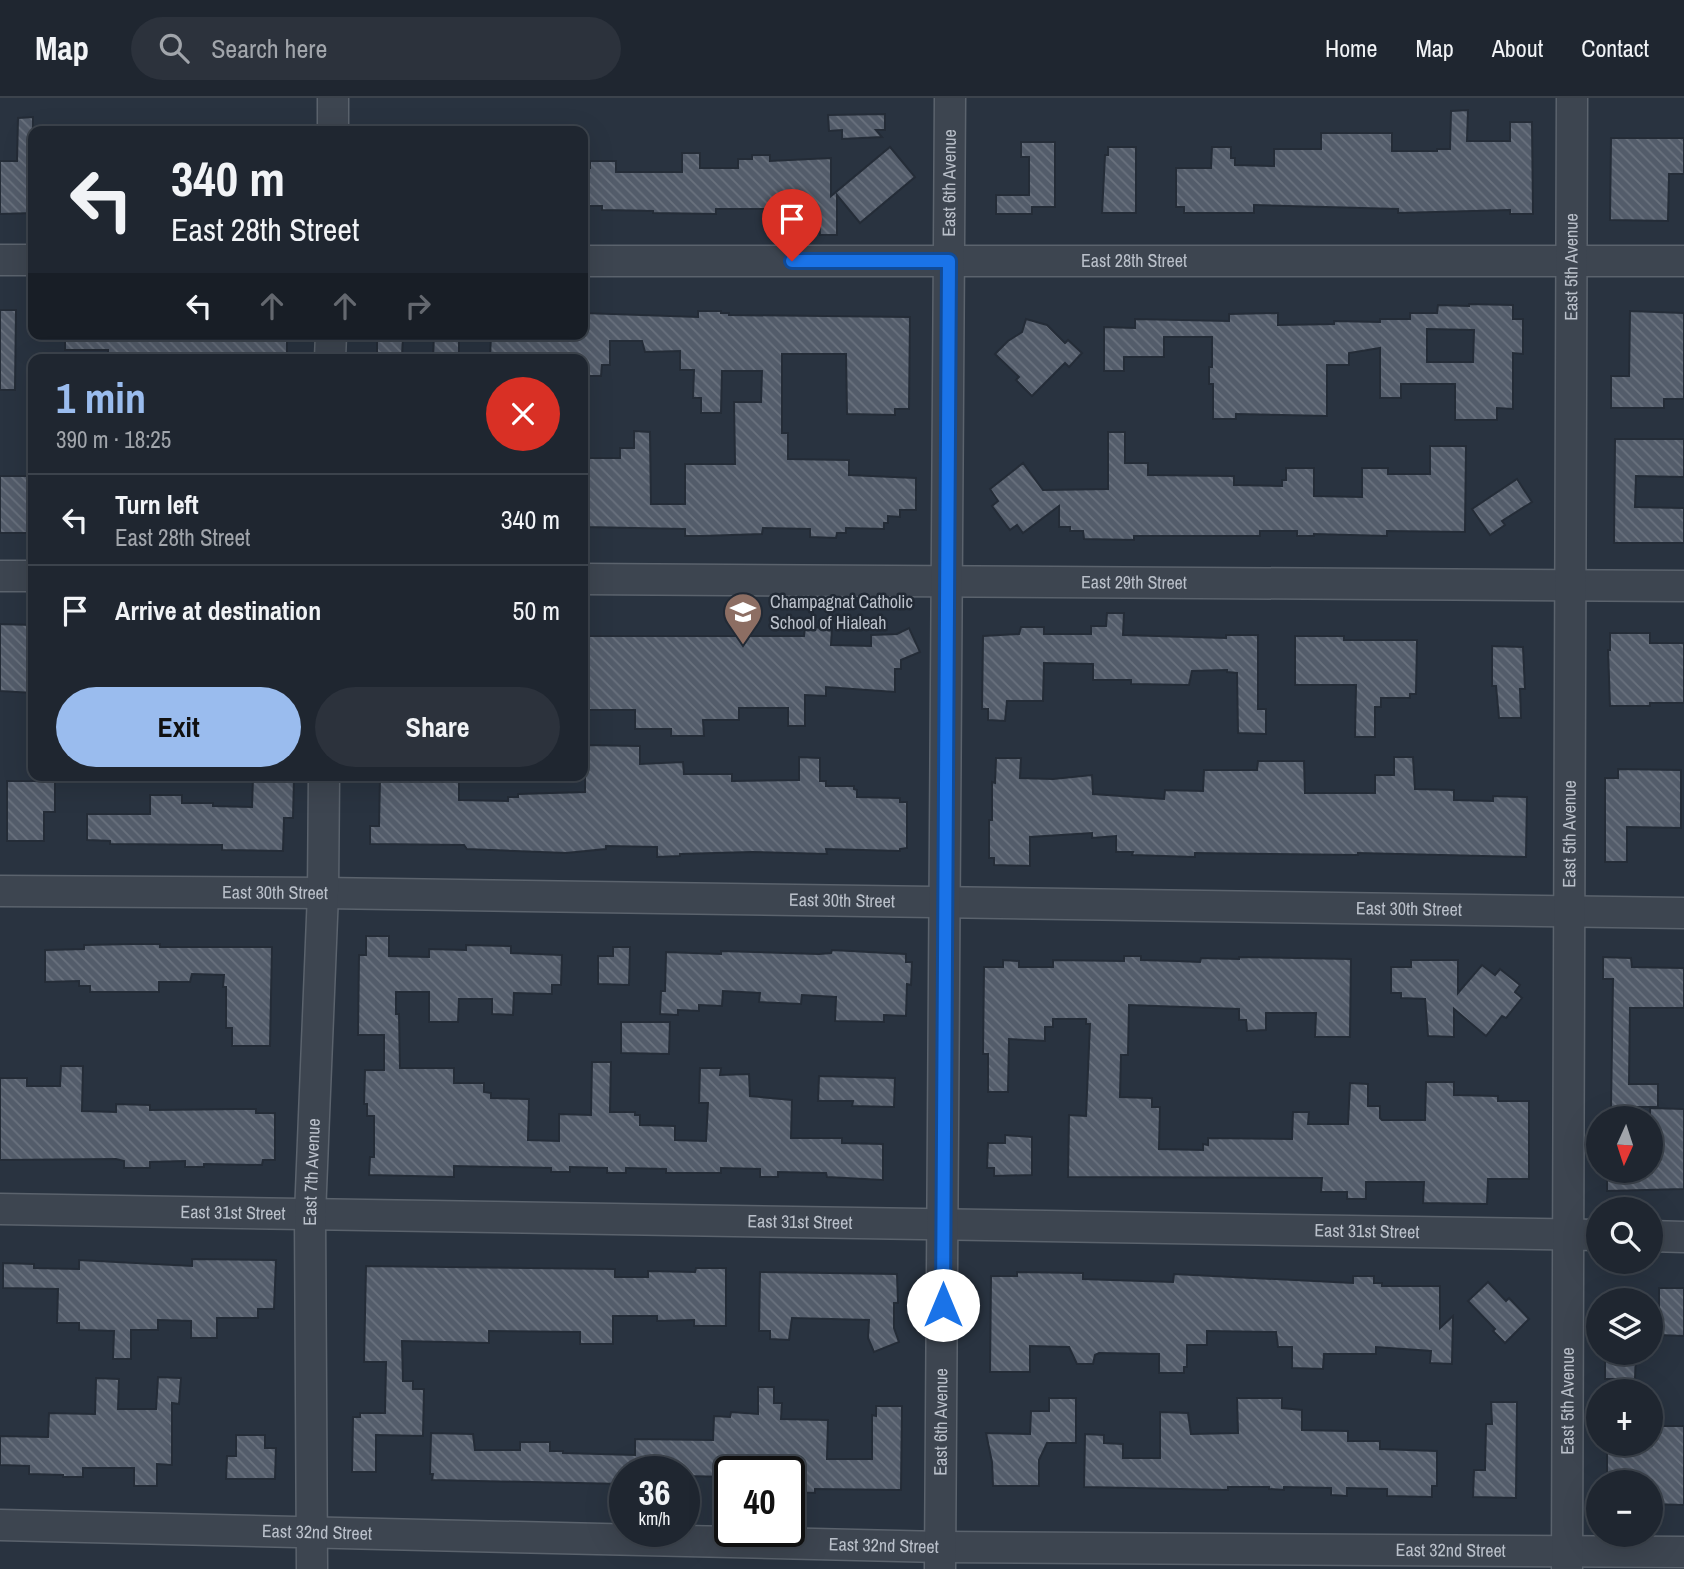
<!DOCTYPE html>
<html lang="en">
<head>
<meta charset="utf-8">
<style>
	:root { --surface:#1f2630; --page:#2c323c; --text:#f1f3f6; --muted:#a1a5ab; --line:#3c434c; --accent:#9abcee }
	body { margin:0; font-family:"Archivo Narrow",sans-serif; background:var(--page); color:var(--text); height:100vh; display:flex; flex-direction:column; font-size:26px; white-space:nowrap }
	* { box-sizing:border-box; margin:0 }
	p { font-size:23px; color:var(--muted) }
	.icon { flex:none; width:38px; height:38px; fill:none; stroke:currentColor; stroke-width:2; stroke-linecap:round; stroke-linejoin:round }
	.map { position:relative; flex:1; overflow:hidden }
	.drawer { position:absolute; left:28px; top:256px; width:560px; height:427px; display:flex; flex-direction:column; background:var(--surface); border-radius:14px; box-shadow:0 7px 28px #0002,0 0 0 2px var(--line) }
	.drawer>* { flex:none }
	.banner { position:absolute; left:28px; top:28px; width:560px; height:214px; border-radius:14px; box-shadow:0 7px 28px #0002,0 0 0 2px var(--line); background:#1f2630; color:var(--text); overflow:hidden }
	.needle { width:46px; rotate:183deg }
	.controls { position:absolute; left:1586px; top:1008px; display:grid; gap:14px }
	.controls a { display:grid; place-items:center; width:77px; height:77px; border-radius:50%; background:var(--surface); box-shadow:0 7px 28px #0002,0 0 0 2px var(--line); font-size:35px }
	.speed { position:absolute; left:609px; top:1358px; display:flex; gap:14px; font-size:35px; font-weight:700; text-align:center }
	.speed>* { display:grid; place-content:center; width:91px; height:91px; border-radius:50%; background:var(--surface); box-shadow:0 7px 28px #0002,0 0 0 2px var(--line); line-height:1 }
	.speed small { font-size:18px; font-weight:400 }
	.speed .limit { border:4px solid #111; border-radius:10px; background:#fff; color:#111 }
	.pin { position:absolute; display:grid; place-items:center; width:60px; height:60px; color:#fff; margin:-72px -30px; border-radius:50% 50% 50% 0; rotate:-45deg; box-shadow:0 0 7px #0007 }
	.pin .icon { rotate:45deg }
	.me { position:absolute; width:77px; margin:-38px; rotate:0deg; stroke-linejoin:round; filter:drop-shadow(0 0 5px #0008) }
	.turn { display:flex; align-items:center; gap:24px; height:147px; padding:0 28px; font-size:32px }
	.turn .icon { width:91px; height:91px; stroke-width:2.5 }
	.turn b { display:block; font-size:49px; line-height:60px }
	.lanes { display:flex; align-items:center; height:66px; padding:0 28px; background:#0003; justify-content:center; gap:35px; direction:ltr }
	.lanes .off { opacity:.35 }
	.round { display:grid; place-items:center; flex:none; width:74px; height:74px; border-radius:37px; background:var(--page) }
	.summary { display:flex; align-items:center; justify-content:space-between; height:119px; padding:0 28px }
	h1 { font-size:42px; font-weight:700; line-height:52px; color:var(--accent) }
	.action { display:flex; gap:14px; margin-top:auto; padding:14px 28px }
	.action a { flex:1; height:80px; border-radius:42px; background:var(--accent); color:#111; font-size:28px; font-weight:700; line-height:80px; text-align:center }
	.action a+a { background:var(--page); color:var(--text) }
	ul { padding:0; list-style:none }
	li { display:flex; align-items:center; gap:21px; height:91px; padding:0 28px; border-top:2px solid var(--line) }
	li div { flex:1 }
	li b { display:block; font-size:26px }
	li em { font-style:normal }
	header { display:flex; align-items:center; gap:42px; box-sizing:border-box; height:98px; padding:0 35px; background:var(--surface); border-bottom:2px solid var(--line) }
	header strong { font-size:33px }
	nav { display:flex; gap:38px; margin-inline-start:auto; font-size:24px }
	.search { width:490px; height:63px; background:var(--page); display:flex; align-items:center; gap:18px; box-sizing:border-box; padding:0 24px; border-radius:38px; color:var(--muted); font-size:26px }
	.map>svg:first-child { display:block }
</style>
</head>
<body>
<header>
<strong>Map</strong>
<div class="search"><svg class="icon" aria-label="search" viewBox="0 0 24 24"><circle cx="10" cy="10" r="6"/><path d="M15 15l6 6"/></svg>Search here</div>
<nav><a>Home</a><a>Map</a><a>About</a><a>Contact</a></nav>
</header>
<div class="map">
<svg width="1684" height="1471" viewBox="0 0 1684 1471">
	<defs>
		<pattern id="building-back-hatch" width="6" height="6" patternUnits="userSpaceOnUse" patternTransform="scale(1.75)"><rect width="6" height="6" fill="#535c6a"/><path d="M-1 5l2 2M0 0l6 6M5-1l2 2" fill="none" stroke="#6a727e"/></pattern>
	</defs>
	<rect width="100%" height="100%" fill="#293340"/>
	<g fill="url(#building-back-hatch)" stroke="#242c37" stroke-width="2" fill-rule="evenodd">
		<path d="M1468 12 1467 43H1510V24H1532L1533 116H1510V112L1398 115V111L1254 107V115H1184V109H1176V70H1211L1212 49H1231V60H1235V67L1274 68V51H1321V35H1392V53H1437V51H1450L1451 13Z"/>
		<path d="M885 16V32H876L882 39 842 41V32L829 33 828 17Z"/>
		<path d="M33 19V115L0 116V63H17L18 20Z"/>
		<path d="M1611 40H1684V76H1669L1668 123 1610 122Z"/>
		<path d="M1021 44H1055V109H1032V116H996V97H1029V59H1021Z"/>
		<path d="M890 49 915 79 860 125 837 97V137H820L819 120H796L794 111H716V116L653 115V113L602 112V108H586V70H590V63H616V74H682V55H700V70H738V61H752V57H770V63L831 60V98Z"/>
		<path d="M1108 49H1136V115H1102L1105 57H1108Z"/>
		<path d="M1469 206 1513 207V221H1523V256L1513 255V311L1497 310V322H1455V286H1401V300H1380V250L1349 255V267H1327V318L1236 316V321H1213V286H1209V269H1212V239H1164V259H1124V273H1104V229L1135 230V221L1229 223V216L1278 215V227L1334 226V223L1380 224V221H1410V215H1437L1438 207 1469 208ZM1427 231 1474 232 1473 264H1427Z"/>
		<path d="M0 212H16L15 292H0Z"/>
		<path d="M698 213H721V215H729V217L910 219 909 311H895V317L847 316 846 256H782V335H788V361L849 362V377L916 380V412H900V419L888 418V425H884V431L846 430V435H837L836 440 810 439V431L763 430 762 436 702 438H685V431L583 429V360H620V350H634V333L650 334 651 406H685V366H735L734 304H761L762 273H722L721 315H701V300H693L694 272H680V253L645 254 642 243H610V267H602L601 278H583V261H490L491 236H584V215L698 219Z"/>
		<path d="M1630 213 1684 215V301H1664V310H1611V278H1629Z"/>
		<path d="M1026 221 1047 227 1065 245 1068 242 1082 255 1069 269 1065 265 1032 298 1016 282 1019 279 995 256 1008 243 1022 234Z"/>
		<path d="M65 236H287V261H164V258L108 261V252H65Z"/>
		<path d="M377 236H403L402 260 377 259Z"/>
		<path d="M434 236H459V261H433Z"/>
		<path d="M1108 334H1125V365H1148V377L1234 378V387L1282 388V382H1286V370H1314V398L1362 399V370H1388V376H1430V348H1466L1465 434 1387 433V438L1314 436V438H1297V433H1260V438H1134V442L1084 441 1083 433H1070V429H1059V408L1023 435 1017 427 1010 432 992 408 998 403 990 391 1023 365 1043 392 1108 391Z"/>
		<path d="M1615 341H1684V379L1636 378 1635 409 1684 410V445H1614Z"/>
		<rect x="0" y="378" width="33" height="57"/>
		<path d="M1517 381 1532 404 1502 423 1505 427 1490 437 1472 411Z"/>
		<path d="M1107 515H1124L1123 537 1226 540V537H1258V611H1266V636L1238 635 1237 575 1227 574V572L1192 573 1189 587 1131 586V582H1093V566L1044 565 1043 603H1007L1005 623 988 622V611H982L983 538 1019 536 1021 529H1044V536H1091V528H1106Z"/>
		<path d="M0 526 33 527V595L0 593Z"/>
		<path d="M805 529 832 530 831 547 871 548V537L897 536 909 530 920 554 901 562V571H895V594L826 589V598L805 597V628H788V610H739V622H703L704 638H671V631H635V612H583V575H588V538H804Z"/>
		<path d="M1610 535H1650V545H1684V605H1650V608H1610L1608 552H1610Z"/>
		<path d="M1295 538H1344V542H1417L1416 596H1410V600H1381V609H1375V639H1355L1356 587H1295Z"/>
		<path d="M1492 548 1523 549 1525 591H1520L1521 620H1499L1496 588H1492Z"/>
		<path d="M585 647 640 648V666L683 664 684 676H732V683L799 682V659L820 660V683H826V688H854V691L857 692V699L900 700V704H907V750L900 751V753L826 751 827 756 752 754 680 756V758L657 759V749L606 748V751L566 755 467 751 464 747 370 746V728H379L380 680 459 677V702L508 703V699H518V696L585 694Z"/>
		<path d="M1394 659H1413L1415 691 1454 692V702L1493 703V698L1527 699 1526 759 1358 755V757L1195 755V759L1132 757 1133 754H1116V738L1092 740V735L1030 739V768L994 767V760H989V722H992V684L995 685 996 660H1021L1020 680 1053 681 1092 677 1093 696 1164 701 1165 692 1203 693 1204 672H1257L1258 663H1304L1305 695H1375V677H1394Z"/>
		<path d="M1618 671 1681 672V730L1627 729V764H1605V680H1618Z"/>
		<path d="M253 679 294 680 293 720H284L283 753 222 752V747L110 746V743L87 742V716H150V697H182V705H213V708L252 709Z"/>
		<path d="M7 683H55V714H44V743H7Z"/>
		<path d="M366 838H389V858L429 859V851L466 852V847L511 848V855L562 857 561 887H552V896L514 895 513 917 492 916V901H459L458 924H429V894H396V916H399L400 970H454V985H484V994L491 995V1000L529 1001 528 1042 559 1043V1016L591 1017 592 964H611L610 1014H635V1017H640V1027L675 1028V1042L706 1043 708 1005H699L700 970H721L720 977 749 976 750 998 792 1002 791 1040H842V1045L883 1046V1082L827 1079 826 1075 778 1074V1079H760V1071L721 1070V1075H666V1071L626 1070V1075H607V1070L570 1069V1074H551V1070L454 1068V1079L369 1077 370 1059H374V1018H367V1006H364L365 972H384V937H358L359 857H366Z"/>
		<path d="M131 846H160V849H272L270 948H232V930H226V889H223L224 877 192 876 190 884H159V894H90V888H79V883L45 884V852L84 851V847Z"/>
		<path d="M613 849H630L629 887 598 886V858H613Z"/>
		<path d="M832 852 906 856V864H912L911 887 907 886 906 918 884 917V924L835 923 836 899 802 897 801 906 759 904 760 895 723 893 722 908 699 907V913L678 912V917L660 916 661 893H665L666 854 721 856V853L819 856 831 855Z"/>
		<path d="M1124 858H1141V862L1177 863 1200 864 1201 860 1239 861V859L1351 861 1350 939H1315L1316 915H1266V932L1247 933 1246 922H1239V911L1129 907 1128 957H1121L1120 999 1152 1000V1009H1160L1159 1051 1203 1052V1046L1208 1047V1040L1292 1041 1293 1014H1309L1308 1026H1348L1350 985 1368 986V1008H1380V1020L1382 1022H1425L1426 984H1454V997L1498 998V1003H1529V1081H1488L1487 1106 1423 1105 1424 1084H1366V1101H1347V1094H1321L1322 1080 1068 1079 1069 1017 1086 1018 1090 926H1086V921H1053V929H1045V943L1009 941 1008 994H988V956H983L984 869H1003V862L1019 863V869H1053V862L1124 863Z"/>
		<path d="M1603 859 1631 860 1632 869 1684 870V910H1630L1629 986H1658V1009H1611L1613 881H1603Z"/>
		<path d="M1411 862H1458V895L1482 867 1495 877 1500 871 1520 887 1515 894 1522 900 1506 920 1502 918 1486 938 1454 911V939L1428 938 1425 901 1401 900V895H1391V869H1411Z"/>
		<path d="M621 924H670L669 956 621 955Z"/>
		<path d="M61 968H83L82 1013 116 1014V1006L150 1007V1012L240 1011H256V1015H275V1062H263L262 1067 204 1066V1069H185V1063L150 1064V1070H124V1063L116 1061 0 1062V980H27V988H60Z"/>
		<path d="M819 978 895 980 894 1009 852 1008 853 1003H818Z"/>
		<path d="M1650 1010 1684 1011V1091L1607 1093V1073H1650Z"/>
		<path d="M1005 1037 1032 1039V1077L994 1078V1070H987L988 1045H1005Z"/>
		<path d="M192 1161 276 1162 274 1211H258V1220H217V1240H191V1223L158 1222V1232H131V1261H113L114 1233 79 1232V1225H57L58 1191 3 1190V1165L34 1166V1170L79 1171V1162L192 1168Z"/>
		<path d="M366 1168 615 1171V1179H648V1173L695 1174 696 1170H726V1228H694V1222L657 1223V1218H613V1246H580V1234L489 1233V1245L402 1243 403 1283H413V1291H424L423 1338 376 1337V1374H352L353 1319H360V1315H385L386 1264H364Z"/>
		<path d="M760 1174 897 1176 898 1205H894V1230L899 1244 874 1254 868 1240 869 1222 792 1220 789 1242 770 1241V1233H759Z"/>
		<path d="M1017 1174 1083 1175V1181L1173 1184 1174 1176 1353 1185V1178H1374V1185H1382V1188H1440V1230L1453 1218 1452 1266 1430 1265 1431 1253 1376 1249V1256H1324L1323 1271 1292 1270V1249H1278L1276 1234 1207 1233V1247H1187V1269H1184V1275H1159V1256L1099 1255 1095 1257 1093 1266H1077L1069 1249 1030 1248V1274H990L991 1178H1017Z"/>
		<path d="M1488 1184 1506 1203 1509 1200 1529 1221 1505 1245 1493 1233 1495 1231 1468 1203Z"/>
		<path d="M1659 1190H1684V1238L1659 1237Z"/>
		<path d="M1605 1255H1636L1635 1281H1605Z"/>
		<path d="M158 1279 181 1280 179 1306 172 1305V1367L157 1366V1388H134V1370H83V1379H63V1377L29 1376V1368L0 1367V1338L48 1339 49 1315 95 1316 96 1280 119 1281 118 1311H156Z"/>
		<path d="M758 1289H774V1305H782L781 1321 828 1322 827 1361H872V1317L876 1318V1308H902L901 1392 815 1391V1395L789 1394V1374H730V1379L684 1378V1374H623V1386L432 1382 433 1376H430L431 1335 473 1336 475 1352H520V1344H550V1353H563V1355L635 1357V1341L713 1342 714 1318 730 1319 731 1314 758 1316Z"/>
		<path d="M1049 1300H1076V1345H1047L1039 1362V1388H993L992 1364 986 1335 1030 1336 1031 1313H1049Z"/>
		<path d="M1237 1300H1282V1310L1302 1312V1332L1348 1333V1343H1380V1351L1437 1353V1388H1432V1399L1387 1398V1391L1347 1390V1398L1331 1397V1390L1284 1389V1392L1269 1391V1389H1228V1392L1084 1389 1085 1336 1104 1337V1345L1123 1346V1360H1160V1314L1188 1315 1191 1336 1238 1335Z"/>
		<path d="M1491 1304H1517L1516 1400 1473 1399 1474 1372H1485L1486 1326H1492Z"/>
		<path d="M1650 1328H1684V1407L1650 1406V1384H1607V1346H1650Z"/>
		<path d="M236 1337H265V1350H276L275 1381H226L227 1358H236Z"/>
	</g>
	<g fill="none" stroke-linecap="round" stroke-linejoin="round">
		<defs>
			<g id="minor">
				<path d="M333 33V0"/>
				<path d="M0 162H33"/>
				<path id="s1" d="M583 163H1684"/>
				<path d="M330 261 331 236"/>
				<path d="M0 478H33"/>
				<path id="s2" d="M583 481 1684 488"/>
				<path id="s3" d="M0 793 323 795 1684 815"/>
				<path id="s4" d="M0 1111 1598 1137"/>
				<path d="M1650 1138 1684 1139"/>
				<path id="s5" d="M0 1427 941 1449 1684 1454"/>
				<path id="s6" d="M312 1471 310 1117 323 795 324 677"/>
				<path id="s7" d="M940 1471 950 0"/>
				<path id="s8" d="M1567 1471 1572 0"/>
			</g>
		</defs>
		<use href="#minor" stroke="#5b636d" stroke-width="33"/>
		<use href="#minor" stroke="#3d4550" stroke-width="30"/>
	</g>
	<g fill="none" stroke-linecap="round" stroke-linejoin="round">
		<defs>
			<path id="route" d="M792 163H949L943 1207"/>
		</defs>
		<use href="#route" stroke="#114b97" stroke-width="18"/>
		<use href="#route" stroke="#1a73e8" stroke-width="12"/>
	</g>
	<defs>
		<symbol id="school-pin" viewBox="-11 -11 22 30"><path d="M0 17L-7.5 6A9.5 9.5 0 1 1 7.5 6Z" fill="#8d6e63" stroke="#222a35"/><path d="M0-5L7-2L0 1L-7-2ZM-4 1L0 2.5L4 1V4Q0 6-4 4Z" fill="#fff"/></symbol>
	</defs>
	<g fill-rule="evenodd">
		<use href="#school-pin" x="721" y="492" width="44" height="60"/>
	</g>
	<g text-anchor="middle" stroke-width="5" stroke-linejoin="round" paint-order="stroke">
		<g font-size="18" fill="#bac0ca" stroke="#222a35">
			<text dy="6" stroke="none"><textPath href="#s7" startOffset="1386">East 6th Avenue</textPath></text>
			<text dy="6" stroke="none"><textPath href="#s1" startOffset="551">East 28th Street</textPath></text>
			<text dy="6" stroke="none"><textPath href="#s8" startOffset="1302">East 5th Avenue</textPath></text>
			<text dy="6" stroke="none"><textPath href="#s2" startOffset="551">East 29th Street</textPath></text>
			<text dy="6" stroke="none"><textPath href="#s8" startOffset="735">East 5th Avenue</textPath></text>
			<text dy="6" stroke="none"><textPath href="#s3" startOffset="275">East 30th Street</textPath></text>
			<text dy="6" stroke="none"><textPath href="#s3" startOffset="842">East 30th Street</textPath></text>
			<text dy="6" stroke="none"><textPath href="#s3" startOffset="1409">East 30th Street</textPath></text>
			<text dy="6" stroke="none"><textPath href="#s6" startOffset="397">East 7th Avenue</textPath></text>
			<text dy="6" stroke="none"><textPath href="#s4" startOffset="233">East 31st Street</textPath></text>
			<text dy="6" stroke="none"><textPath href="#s4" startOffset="800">East 31st Street</textPath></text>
			<text dy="6" stroke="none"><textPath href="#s4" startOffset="1367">East 31st Street</textPath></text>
			<text dy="6" stroke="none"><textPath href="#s8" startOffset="168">East 5th Avenue</textPath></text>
			<text dy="6" stroke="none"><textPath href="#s7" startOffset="147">East 6th Avenue</textPath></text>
			<text dy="6" stroke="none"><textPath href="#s5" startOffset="317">East 32nd Street</textPath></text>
			<text dy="6" stroke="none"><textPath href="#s5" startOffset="884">East 32nd Street</textPath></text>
			<text dy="6" stroke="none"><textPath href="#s5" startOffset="1451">East 32nd Street</textPath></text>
		</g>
		<g font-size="18" fill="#bac0ca" stroke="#222a35" text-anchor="start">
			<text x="770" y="510">Champagnat Catholic<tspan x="770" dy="21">School of Hialeah</tspan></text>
		</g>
	</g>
</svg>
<div class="controls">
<a><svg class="needle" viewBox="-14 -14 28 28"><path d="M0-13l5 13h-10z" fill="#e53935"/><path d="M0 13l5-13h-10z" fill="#a1a5ab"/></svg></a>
<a><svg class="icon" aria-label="search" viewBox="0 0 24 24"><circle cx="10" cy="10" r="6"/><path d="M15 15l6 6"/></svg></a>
<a><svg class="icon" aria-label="layers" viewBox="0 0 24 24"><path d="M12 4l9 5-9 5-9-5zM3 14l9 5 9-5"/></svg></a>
<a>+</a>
<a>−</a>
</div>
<div class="speed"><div>36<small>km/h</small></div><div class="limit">40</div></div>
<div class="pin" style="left:792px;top:163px;background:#d93025"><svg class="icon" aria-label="arrive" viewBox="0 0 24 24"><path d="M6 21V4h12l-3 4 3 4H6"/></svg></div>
<svg class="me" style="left:943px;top:1207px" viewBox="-20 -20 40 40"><circle r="19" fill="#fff"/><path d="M0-13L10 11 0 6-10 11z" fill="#1a73e8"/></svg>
<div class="banner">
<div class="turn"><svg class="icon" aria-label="left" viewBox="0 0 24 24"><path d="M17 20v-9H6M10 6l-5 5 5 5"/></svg><div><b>340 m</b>East 28th Street</div></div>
<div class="lanes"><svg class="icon" aria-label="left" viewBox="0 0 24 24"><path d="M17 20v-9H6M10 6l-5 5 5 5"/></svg><svg class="icon off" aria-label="ahead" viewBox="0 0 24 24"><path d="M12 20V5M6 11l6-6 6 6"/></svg><svg class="icon off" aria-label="ahead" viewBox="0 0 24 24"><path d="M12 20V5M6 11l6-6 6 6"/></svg><svg class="icon off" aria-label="right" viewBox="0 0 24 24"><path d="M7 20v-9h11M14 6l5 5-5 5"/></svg></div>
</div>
<section class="drawer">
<div class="summary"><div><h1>1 min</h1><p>390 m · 18:25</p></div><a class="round" style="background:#d93025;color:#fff"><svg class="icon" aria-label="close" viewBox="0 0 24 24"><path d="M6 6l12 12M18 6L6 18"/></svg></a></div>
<ul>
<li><svg class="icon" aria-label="left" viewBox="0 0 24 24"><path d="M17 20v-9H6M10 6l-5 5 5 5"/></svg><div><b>Turn left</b><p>East 28th Street</p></div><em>340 m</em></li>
<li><svg class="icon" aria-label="arrive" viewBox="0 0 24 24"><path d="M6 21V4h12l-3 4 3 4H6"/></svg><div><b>Arrive at destination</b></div><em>50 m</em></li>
</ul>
<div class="action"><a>Exit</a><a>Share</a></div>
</section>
</div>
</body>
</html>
